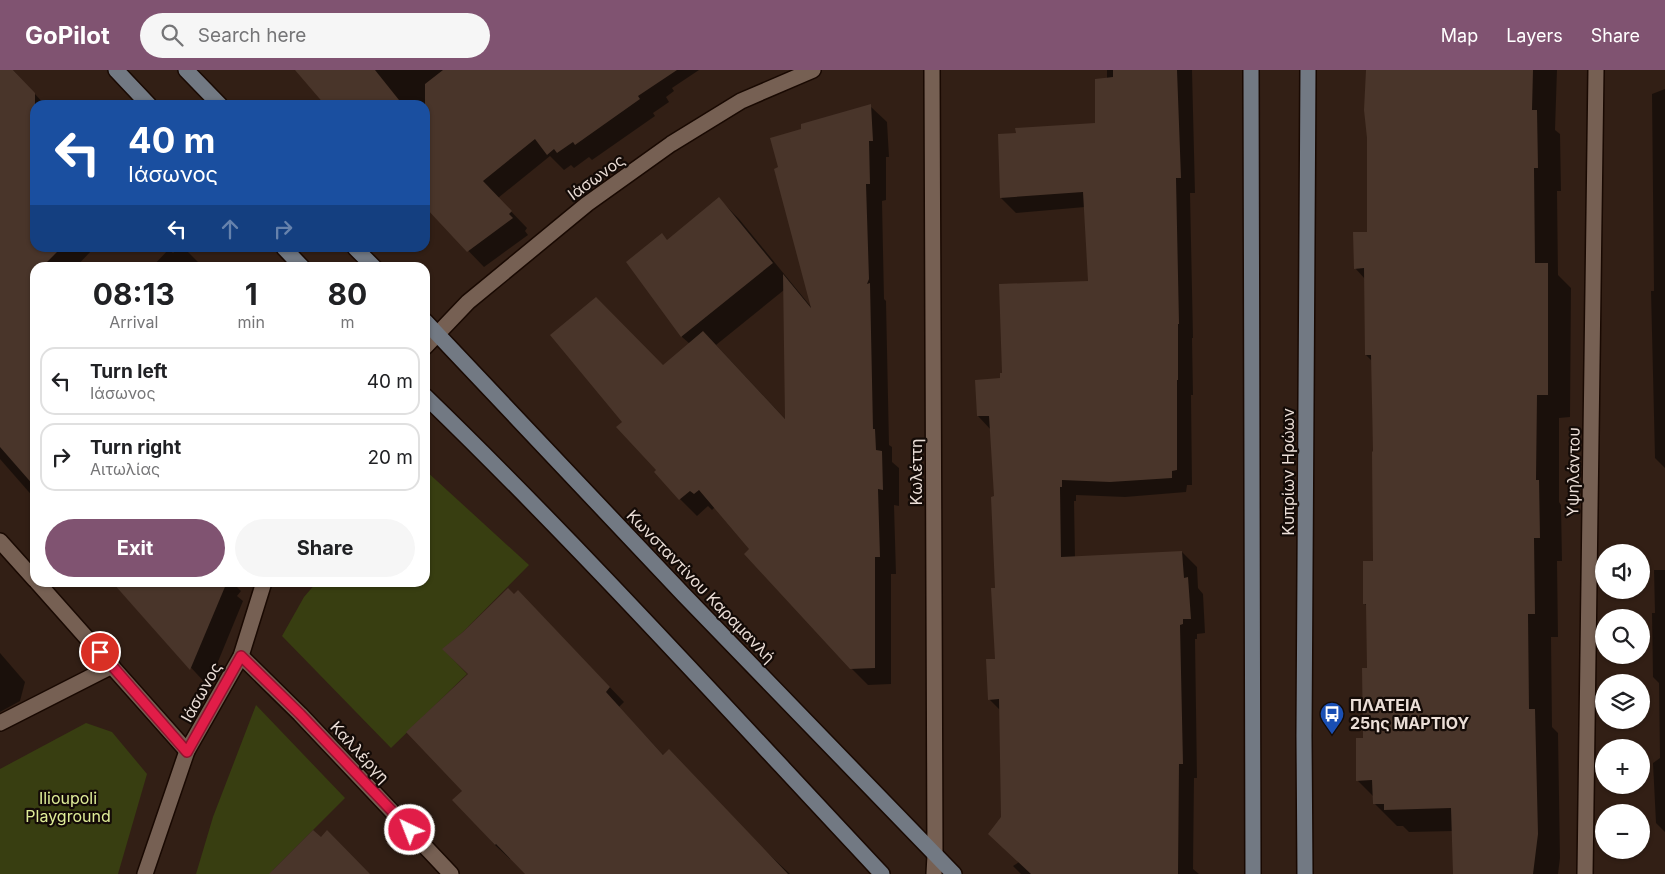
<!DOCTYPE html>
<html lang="en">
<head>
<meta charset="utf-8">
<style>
	:root { --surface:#fff; --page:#f6f6f6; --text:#202124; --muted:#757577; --line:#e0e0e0; --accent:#805371 }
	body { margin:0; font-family:Inter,sans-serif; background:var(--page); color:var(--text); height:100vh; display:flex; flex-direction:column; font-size:19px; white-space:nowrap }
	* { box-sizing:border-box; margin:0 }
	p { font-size:16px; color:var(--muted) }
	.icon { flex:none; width:28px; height:28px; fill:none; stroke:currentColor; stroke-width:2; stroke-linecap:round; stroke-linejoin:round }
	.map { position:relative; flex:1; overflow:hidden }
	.sheet { position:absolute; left:30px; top:192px; width:400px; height:325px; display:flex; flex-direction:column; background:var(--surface); border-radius:15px; box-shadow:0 1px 4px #0004 }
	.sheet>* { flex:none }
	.hud { position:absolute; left:30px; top:30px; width:400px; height:152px; border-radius:15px; box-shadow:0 1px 4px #0004; background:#1a4fa0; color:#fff; overflow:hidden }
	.controls { position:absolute; left:1595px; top:474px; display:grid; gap:10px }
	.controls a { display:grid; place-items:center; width:55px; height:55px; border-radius:50%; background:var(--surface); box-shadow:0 1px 4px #0004; font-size:25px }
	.pin { position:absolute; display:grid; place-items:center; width:42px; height:42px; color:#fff; margin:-21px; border:2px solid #fff; border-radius:50%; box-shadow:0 1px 5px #0007 }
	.me { position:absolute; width:55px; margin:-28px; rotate:317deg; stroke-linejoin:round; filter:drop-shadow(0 0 4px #0008) }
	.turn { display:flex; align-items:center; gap:18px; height:105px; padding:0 15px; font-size:22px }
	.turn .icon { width:65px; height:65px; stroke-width:2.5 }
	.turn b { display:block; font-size:35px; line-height:42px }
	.lanes { display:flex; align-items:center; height:48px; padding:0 15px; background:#0003; justify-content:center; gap:25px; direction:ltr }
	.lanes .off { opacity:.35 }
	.eta { display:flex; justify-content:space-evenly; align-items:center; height:85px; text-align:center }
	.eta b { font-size:30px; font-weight:700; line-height:35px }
	.cta { display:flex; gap:10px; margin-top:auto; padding:10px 15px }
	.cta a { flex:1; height:58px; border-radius:30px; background:var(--accent); color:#fff; font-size:20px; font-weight:700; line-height:58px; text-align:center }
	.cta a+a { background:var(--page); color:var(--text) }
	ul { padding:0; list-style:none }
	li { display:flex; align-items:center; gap:15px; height:68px; margin:0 10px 8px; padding:0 5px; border:2px solid var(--line); border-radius:15px }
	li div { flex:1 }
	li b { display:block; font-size:19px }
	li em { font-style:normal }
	header { display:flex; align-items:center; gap:30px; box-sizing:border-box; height:70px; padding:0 25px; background:var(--accent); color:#fff }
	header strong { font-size:24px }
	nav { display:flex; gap:28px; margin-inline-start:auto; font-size:18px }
	.search { width:350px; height:45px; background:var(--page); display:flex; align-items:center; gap:12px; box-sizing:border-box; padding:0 18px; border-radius:28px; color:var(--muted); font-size:19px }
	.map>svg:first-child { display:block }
</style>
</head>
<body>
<header>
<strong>GoPilot</strong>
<div class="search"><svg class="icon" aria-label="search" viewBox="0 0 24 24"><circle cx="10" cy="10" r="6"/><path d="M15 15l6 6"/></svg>Search here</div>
<nav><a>Map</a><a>Layers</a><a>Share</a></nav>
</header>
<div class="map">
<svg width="1665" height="804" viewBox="0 0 1665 804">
	<rect width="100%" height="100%" fill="#321f15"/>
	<g fill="#383e11">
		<path d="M425 400 529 495 463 562 443 579 467 604 391 678 282 566 304 527 316 513 425 512Z"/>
		<path d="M256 635 345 728 273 800 272 804H196L213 747Z"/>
		<path d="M86 653 112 662 147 704 118 804H0V699Z"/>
	</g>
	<g fill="#0007" fill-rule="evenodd">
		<path d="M0 0H13L45 35H35V178H90L92 180 75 198H35V429L0 389Z"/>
		<path d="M314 0H699L672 18 674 21 666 27 669 32 653 43 655 46 592 90 589 87 574 98 571 95 564 100 550 86 498 128 527 158 525 161 528 165 484 197 425 136V35H327Z"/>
		<path d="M1107 0H1192L1195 123H1190L1193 268H1192L1193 325H1191L1192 415H1187L1186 422 1125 427 1076 425V431H1074L1075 488 1182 482 1197 497 1198 518 1203 524 1205 563 1197 564V569H1195L1197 708H1194L1193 799 1199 804H1021L1013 796 1019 792 1003 748 1001 641 989 629 996 590 995 428 991 360 978 346 1004 304 1089 213 1085 137 1016 143 1001 128 1096 55 1107 9Z"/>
		<path d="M1367 0H1557L1555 60 1560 64 1561 121H1557L1558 205 1571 218 1570 347 1559 348V432L1561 435 1562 491H1557L1558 567H1551L1552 657 1558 663 1560 788 1558 804H1455L1453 761 1409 762 1403 756H1397L1374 733V727L1358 711 1364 670 1368 599 1367 536 1364 533 1375 493 1372 291 1366 285 1365 209 1355 198 1369 163Z"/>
		<path d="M1665 19V398L1655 388 1651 221H1654L1652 24Z"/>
		<path d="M870 36 887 52 889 87H886V130L882 131 884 229 886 231 889 375 892 377V392L899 398V436L894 435 896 504H891V614L868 615 851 598 715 437 712 440 708 436 697 446 680 429 655 402 658 400 624 352 663 296 690 274 682 267 628 193 668 171 719 129 739 149 812 238 780 98 802 60ZM784 220 787 351 716 275Z"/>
		<path d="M178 178H184L204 198H151L169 179 173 183Z"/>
		<path d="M1654 500H1665V762L1656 753 1653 693 1660 688 1659 613 1653 607 1652 543H1655Z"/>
		<path d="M112 512H237L235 515 241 521 237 526 243 531 208 616Z"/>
		<path d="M514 525 532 536 624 632 619 637 664 686 790 804H527L511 787 510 789 495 775 454 730 464 721 470 604Z"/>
		<path d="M0 583 25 612 20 631 0 642Z"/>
	</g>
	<g fill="#49352a">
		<path d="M0 0H13L35 23V178H61L41 198H35V417L0 377Z"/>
		<path d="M295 0H375L403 35H325Z"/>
		<path d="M443 0H677L638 26 640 29 575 75 573 72 557 83 554 79 547 85 535 69 483 111 512 141 509 144 513 148 467 182 425 137V14Z"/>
		<path d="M1113 0H1177L1181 108H1176L1179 254H1178V310H1177V400L1172 401V408L1110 412 1062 410V417H1060L1061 487 1182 481 1184 508 1188 507 1191 549H1183V554L1180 555 1183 694H1179L1178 804H1031L988 764 1001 747 999 629 988 630 986 589H995L991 518H995L991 427 994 426 989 346H977L975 310 1000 308V303H1002L999 214 1088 211 1083 122 1000 128 998 64 1016 63 1015 58 1095 53V9L1113 7Z"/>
		<path d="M1366 0H1533L1532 40H1537L1538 98H1534L1535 193H1548V325H1537L1536 410H1539L1540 468H1534L1535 544H1528L1529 639H1535L1536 681 1538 764 1533 804H1453L1451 738 1384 740V734H1373L1372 710 1356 711V668H1363L1362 598H1367L1366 534H1363V491H1373L1372 381 1373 382 1371 285H1365L1364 198 1354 199 1353 162H1367V68L1364 40Z"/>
		<path d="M871 34 873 71H869L870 114H866L869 209 867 214 870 213 873 359H875L876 380 882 381 883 420 878 419 880 487H875V598L850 599 744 484 749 479 699 420 694 424 690 421 679 430 654 402 656 400 616 357 622 352 550 265 596 227 663 295 703 261 785 349 783 204 811 238 774 99 778 97 770 68 801 59V54Z"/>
		<path d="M719 127 773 193 681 267 626 192 662 163 667 170Z"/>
		<path d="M112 512H227L190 600Z"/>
		<path d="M508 518 514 524 518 520 610 617 606 622 663 685 669 679 788 804H525L496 774 495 775 452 730 462 721 406 662 468 604 442 579 463 562Z"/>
		<path d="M313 760 321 767 327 760 370 804H269Z"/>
	</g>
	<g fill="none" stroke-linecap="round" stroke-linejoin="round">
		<defs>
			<g id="street">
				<path d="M932 0 935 785 934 804"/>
				<path d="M425 277 468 232 587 134 671 74 741 31 813 0"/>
				<path d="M0 471 35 510"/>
				<path d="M37 512 187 681"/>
				<path d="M241 586 300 644 451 804"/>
				<path d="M0 653 112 596"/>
				<path d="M145 804 187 681 241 586 264 512"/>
				<path d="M1585 804 1596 0"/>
			</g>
			<g id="secondary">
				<path d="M116 0 149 35"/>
				<path d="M186 0 220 35"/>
				<path d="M1251 0 1253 804"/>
				<path d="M284 178 303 198"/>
				<path d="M355 178 375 198"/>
				<path d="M425 251 683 524 954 804"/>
				<path d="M425 326C583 479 731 643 882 804"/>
				<path d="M1305 804 1304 666 1308 0"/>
			</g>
		</defs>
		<use href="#street" stroke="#190902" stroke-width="18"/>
		<use href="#secondary" stroke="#190902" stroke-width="18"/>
		<use href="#street" stroke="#766053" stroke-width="15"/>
		<use href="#secondary" stroke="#727983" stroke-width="15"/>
	</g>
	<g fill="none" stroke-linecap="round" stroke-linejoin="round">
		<defs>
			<path id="route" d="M100 582 187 682 241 586 300 644 410 760"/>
		</defs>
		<use href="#route" stroke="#92132f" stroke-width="12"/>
		<use href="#route" stroke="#e11d48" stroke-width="9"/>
	</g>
	<defs>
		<symbol id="bus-pin" viewBox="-11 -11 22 30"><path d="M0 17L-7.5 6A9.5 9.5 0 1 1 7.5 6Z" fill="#1a4fb4" stroke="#140b07"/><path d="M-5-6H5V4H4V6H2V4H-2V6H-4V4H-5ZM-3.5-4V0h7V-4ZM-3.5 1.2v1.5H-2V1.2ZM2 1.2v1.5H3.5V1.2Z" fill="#fff"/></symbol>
	</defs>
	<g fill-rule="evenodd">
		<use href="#bus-pin" x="1318" y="630" width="28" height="38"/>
	</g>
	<g text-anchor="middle" stroke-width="4.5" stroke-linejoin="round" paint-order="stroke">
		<g font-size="16" fill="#ebded7" stroke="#140b07">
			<text transform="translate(596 107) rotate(-36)" y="6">Ιάσωνος</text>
			<text transform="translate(916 402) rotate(-90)" y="6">Κωλέττη</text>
			<text transform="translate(1288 402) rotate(-90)" y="6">Κυπρίων Ηρώων</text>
			<text transform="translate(1573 402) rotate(-89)" y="6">Υψηλάντου</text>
			<text transform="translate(701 516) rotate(46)" y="6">Κωνσταντίνου Καραμανλή</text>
			<text transform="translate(201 622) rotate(-61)" y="6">Ιάσωνος</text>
			<text transform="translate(360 682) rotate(47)" y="6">Καλλέργη</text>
		</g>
		<g font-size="16" font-weight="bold" fill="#ebded7" stroke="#140b07" text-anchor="start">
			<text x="1350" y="641">ΠΛΑΤΕΙΑ<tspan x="1350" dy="18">25ης ΜΑΡΤΙΟΥ</tspan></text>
		</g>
		<g font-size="16" fill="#dfed98" stroke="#140b07">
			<text x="68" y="734">Ilioupoli<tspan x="68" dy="18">Playground</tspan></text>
		</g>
	</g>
</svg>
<div class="controls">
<a><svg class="icon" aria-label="sound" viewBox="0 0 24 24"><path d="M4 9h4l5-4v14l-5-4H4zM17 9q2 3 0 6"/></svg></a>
<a><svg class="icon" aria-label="search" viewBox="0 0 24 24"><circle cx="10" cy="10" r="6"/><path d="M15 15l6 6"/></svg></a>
<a><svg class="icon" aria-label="layers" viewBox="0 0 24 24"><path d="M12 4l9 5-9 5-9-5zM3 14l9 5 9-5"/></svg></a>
<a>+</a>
<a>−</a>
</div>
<div class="pin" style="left:100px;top:582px;background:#d93025"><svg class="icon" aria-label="arrive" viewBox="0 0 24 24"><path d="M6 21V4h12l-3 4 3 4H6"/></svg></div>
<svg class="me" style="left:410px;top:760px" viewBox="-20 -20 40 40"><circle r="17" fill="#e11d48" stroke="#fff" stroke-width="3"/><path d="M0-11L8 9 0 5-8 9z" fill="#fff"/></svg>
<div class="hud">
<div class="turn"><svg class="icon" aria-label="left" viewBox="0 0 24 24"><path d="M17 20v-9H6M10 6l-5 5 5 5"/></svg><div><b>40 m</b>Ιάσωνος</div></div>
<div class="lanes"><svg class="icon" aria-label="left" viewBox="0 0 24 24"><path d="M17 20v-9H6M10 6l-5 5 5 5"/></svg><svg class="icon off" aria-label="ahead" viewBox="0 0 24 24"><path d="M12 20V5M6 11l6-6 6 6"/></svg><svg class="icon off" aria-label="right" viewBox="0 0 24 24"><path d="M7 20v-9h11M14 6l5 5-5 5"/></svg></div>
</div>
<section class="sheet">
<div class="eta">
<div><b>08:13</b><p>Arrival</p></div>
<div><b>1</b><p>min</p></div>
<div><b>80</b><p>m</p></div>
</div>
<ul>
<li><svg class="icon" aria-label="left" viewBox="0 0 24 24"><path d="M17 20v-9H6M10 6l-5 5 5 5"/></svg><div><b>Turn left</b><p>Ιάσωνος</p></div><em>40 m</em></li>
<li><svg class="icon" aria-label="right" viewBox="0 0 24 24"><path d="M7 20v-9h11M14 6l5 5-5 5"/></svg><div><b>Turn right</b><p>Αιτωλίας</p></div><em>20 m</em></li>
</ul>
<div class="cta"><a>Exit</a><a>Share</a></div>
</section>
</div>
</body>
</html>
